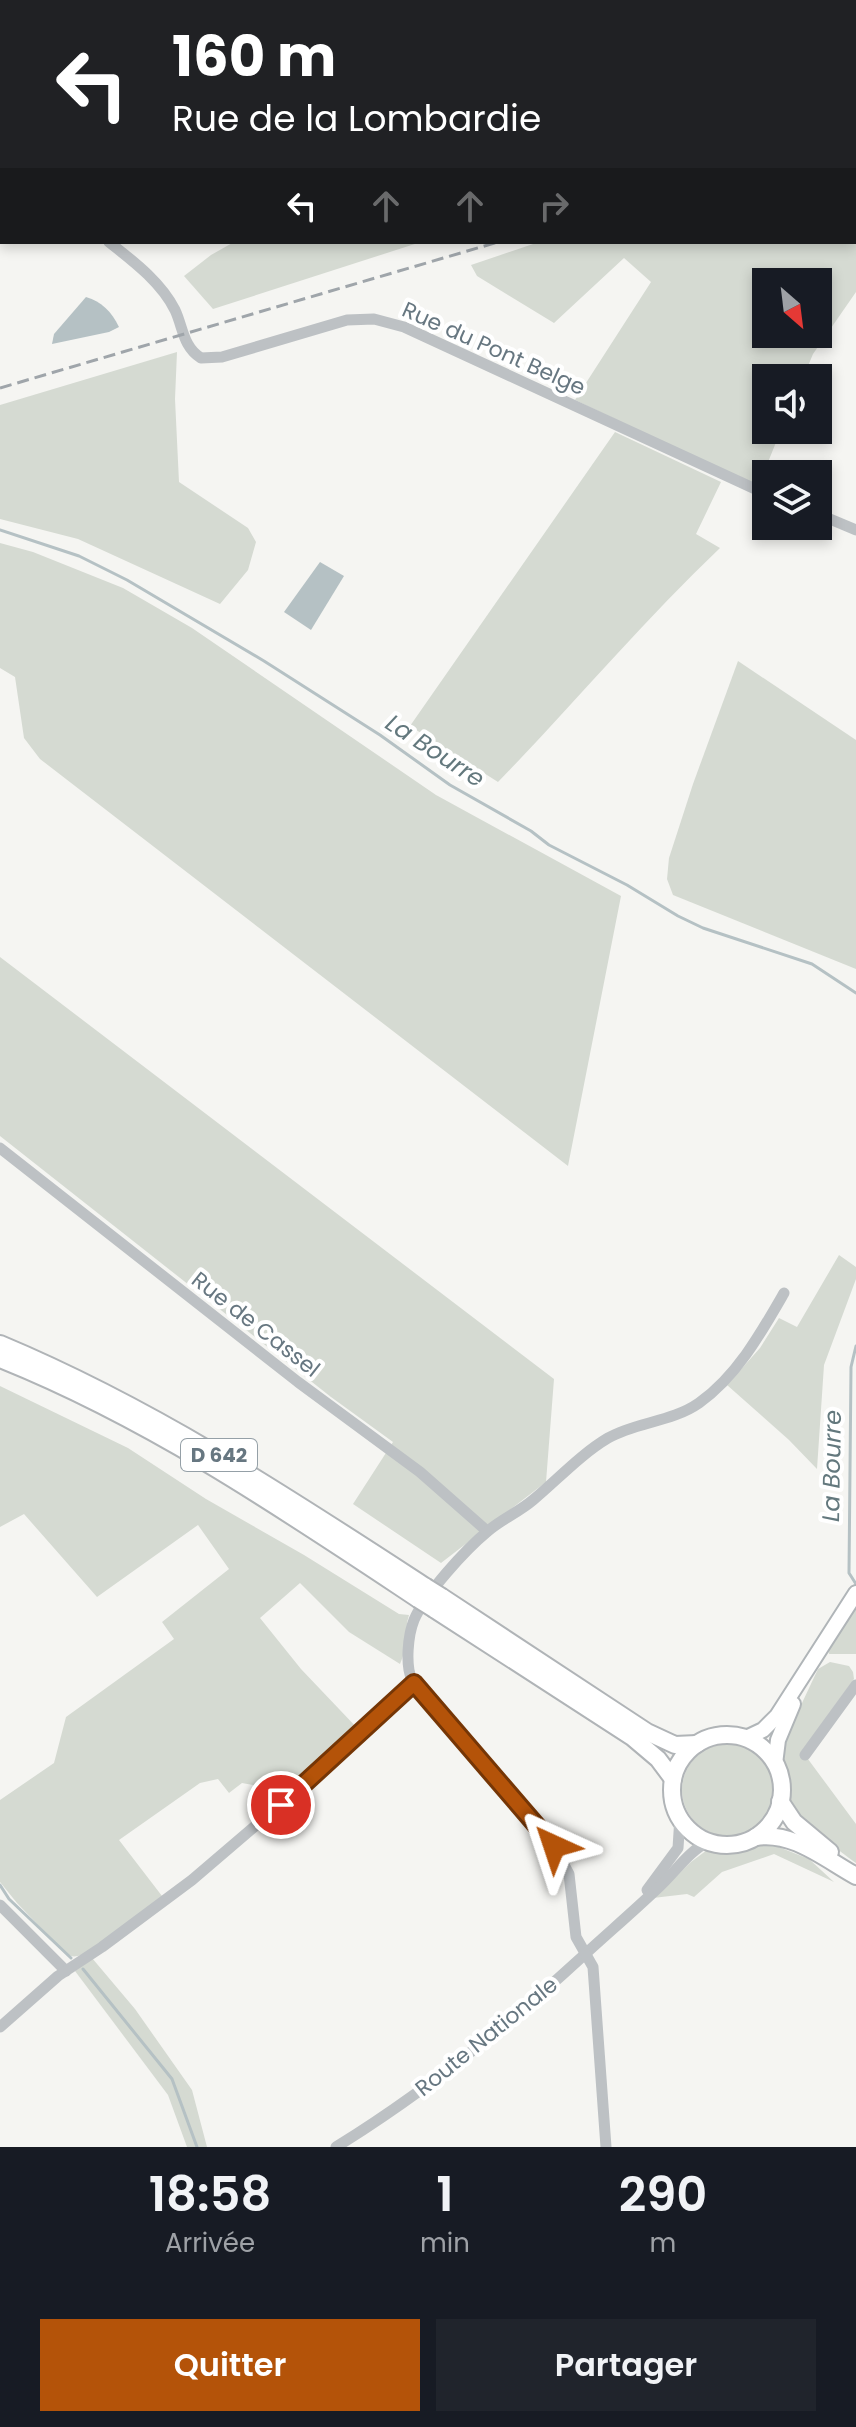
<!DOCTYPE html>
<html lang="fr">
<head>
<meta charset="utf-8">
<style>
	:root { --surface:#171b24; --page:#20242c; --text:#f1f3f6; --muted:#9ea1a6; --accent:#b45309 }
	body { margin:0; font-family:Poppins,sans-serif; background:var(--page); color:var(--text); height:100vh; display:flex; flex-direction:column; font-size:30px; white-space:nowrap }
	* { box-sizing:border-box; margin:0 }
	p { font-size:26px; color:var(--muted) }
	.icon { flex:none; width:44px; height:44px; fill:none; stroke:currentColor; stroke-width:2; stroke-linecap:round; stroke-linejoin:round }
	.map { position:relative; height:2147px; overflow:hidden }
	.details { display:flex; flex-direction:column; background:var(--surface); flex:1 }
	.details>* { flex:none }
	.guide { position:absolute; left:0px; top:0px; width:856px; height:244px; box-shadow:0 4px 12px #0003; background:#202124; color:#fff; overflow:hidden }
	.needle { width:52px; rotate:152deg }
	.buttons { position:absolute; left:752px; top:268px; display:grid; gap:16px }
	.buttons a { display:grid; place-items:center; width:80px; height:80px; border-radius:0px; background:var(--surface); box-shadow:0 4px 12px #0003; font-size:40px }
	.pin { position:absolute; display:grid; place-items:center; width:68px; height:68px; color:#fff; margin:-34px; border:4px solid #fff; border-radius:50%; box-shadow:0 2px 8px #0007 }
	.me { position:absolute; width:88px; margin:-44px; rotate:318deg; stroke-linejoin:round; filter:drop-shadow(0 0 6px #0008) }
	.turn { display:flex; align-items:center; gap:28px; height:168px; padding:0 40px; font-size:36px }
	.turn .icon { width:104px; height:104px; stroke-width:2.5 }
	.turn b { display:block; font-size:56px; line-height:68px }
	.lanes { display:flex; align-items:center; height:76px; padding:0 40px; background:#0003; justify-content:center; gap:40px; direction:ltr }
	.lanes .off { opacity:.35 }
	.eta { display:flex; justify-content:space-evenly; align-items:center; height:136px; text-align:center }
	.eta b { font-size:48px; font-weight:600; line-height:56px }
	.primary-button { display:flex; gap:16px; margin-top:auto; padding:16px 40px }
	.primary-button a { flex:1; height:92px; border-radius:0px; background:var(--accent); color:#fff; font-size:32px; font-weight:600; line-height:92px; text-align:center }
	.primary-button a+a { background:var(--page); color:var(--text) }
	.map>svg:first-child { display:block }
</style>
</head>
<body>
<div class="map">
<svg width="856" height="2147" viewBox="0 0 856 2147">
	<rect width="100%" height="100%" fill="#f5f5f2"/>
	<g fill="#d5dad2" fill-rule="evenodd">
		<path d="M737 0H856V102H854V2H735Z"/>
		<path d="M856 130V292L813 354 803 378H766V430H781L758 487 575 400 651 282 624 258 554 323 477 276 471 265 539 242H854ZM766 282H818V334H766Z"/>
		<path d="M234 242H421L213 309 184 276 211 255Z"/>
		<path d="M177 352 175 399 179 482 248 528 256 542 248 570 220 604 78 539 0 519V405Z"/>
		<path d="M615 432 721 482 696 534 720 548C642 622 573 705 498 782L410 726Z"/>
		<path d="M0 543 33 552 123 588 192 628 436 795 621 896 568 1166 40 759 24 738 15 677 0 668Z"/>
		<path d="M738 661 856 740V969L673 895 667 879 669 858 693 784Z"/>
		<path d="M0 957 554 1379 546 1482 441 1563 353 1504 393 1442 331 1397 0 1136Z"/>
		<path d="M839 1255 856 1267V1279L824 1365 817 1469 789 1440 727 1385 760 1348 779 1318 797 1327Z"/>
		<path d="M0 1386 128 1448 206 1499 304 1555 399 1614 409 1615C404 1630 407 1650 400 1664L349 1632 300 1583 260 1618 301 1669 359 1730 273 1809 253 1785 242 1783 229 1793 218 1779 200 1783 119 1840 162 1896C144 1910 98 1950 78 1956 72 1957 71 1956 66 1954L17 1903 0 1882V1800L54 1763 66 1717 174 1639 162 1622 229 1569 198 1525 97 1597 24 1514 0 1527Z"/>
		<path d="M856 1603V1654H829L828 1649Z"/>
		<path d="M830 1662 849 1666 853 1672 854 1679 802 1751 856 1824V1863C841 1852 796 1819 789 1804 785 1796 782 1767 778 1754L818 1669Z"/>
		<circle cx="728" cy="1790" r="46"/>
		<path d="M766 1842 809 1859 834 1882 774 1854 722 1872 694 1897 687 1894 653 1898 691 1862 707 1850 735 1854Z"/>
		<path d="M92 1958 135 2009 192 2090 207 2147H187L168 2095 75 1971Z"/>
	</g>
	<g fill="#b5c1c4">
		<path d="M86 297C102 302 111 311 119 327L109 332 52 344 54 334Z"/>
		<path d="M320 562 344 576 311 630 284 612Z"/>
	</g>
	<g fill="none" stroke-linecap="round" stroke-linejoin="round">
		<g stroke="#b5c1c4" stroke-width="3">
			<path d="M17 2 18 0"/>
			<path d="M0 53 2 48"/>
			<path d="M0 530 79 556 127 580 264 661 380 735 450 785 531 831 549 845 627 885 678 916 703 928 812 964 856 993"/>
			<path d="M856 1346 851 1367 849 1573 856 1584"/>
			<path d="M0 1885 9 1899 71 1958"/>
			<path d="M83 1969 172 2079 197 2147"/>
		</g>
		<defs>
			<g id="major">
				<path d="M746 1738 763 1730 777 1716 856 1593"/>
				<path d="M775 1764 778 1740 793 1704"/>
			</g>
			<g id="highway">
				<path d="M0 1344C153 1408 288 1497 426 1587"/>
				<path d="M0 1359C150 1419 284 1510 418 1599"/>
				<path d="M442 1597 647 1732 675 1745 697 1744"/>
				<path d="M434 1609 632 1737 658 1759 673 1779"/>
				<circle cx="727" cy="1790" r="55"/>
				<path d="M780 1801 794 1822 830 1852"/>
				<path d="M756 1837C793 1831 825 1859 856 1876"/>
			</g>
		</defs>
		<use href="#major" stroke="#b0b5b8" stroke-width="18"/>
		<use href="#highway" stroke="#b0b4b7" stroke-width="20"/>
		<g stroke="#bdc1c4" stroke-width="11">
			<path d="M0 162 2 164"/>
			<path d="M109 242C133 261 161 282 175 310 183 327 183 347 201 358L222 357 347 320 374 319 404 327 766 494"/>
			<path d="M818 514 856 530"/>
			<path d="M0 1148 298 1382 420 1472 487 1531"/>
			<path d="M805 1755 856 1685"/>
			<path d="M647 1890 678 1848 680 1817"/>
			<path d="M0 1905 66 1971"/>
			<path d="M0 2027 58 1976 102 1947 192 1880 302 1786 414 1683"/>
			<path d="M336 2147C425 2092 506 2027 583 1956 608 1933 635 1910 660 1886 676 1871 689 1851 709 1841"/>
			<path d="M606 2147 593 1967 576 1937 569 1874 554 1846 412 1680C405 1665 408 1635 414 1620 425 1594 465 1550 488 1531 502 1519 519 1512 533 1500 557 1480 581 1454 608 1438 636 1422 672 1422 699 1403 737 1376 761 1333 784 1293"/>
		</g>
		<use href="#major" stroke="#fff" stroke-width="14"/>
		<use href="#highway" stroke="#fff" stroke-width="16"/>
		<g stroke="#9fa5aa" stroke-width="3" stroke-dasharray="12 6" stroke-linecap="butt">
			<path d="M854 121 856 120"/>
			<path d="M0 388 498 242"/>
		</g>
		<defs>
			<g id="highway-bridge">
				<path d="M426 1587 442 1597"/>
				<path d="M418 1599 434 1609"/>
			</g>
		</defs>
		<use href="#highway-bridge" stroke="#b0b4b7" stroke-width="20" stroke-linecap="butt"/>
		<use href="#highway-bridge" stroke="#fff" stroke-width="16"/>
	</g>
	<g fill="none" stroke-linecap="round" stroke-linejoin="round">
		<defs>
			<path id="route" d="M281 1805 414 1683 554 1846"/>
		</defs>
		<use href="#route" stroke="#753606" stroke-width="20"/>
		<use href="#route" stroke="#b45309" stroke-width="14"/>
	</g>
	<g text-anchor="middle" stroke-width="8" stroke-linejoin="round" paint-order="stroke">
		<rect fill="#fff" stroke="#95a0a7" stroke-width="2" x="181" y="1439" width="76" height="32" rx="6"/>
		<g font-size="20" font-weight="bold" fill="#677781">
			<text x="219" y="1462">D 642</text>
		</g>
		<g font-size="22" fill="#677781" stroke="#fff">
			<text transform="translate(494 348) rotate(24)" y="8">Rue du Pont Belge</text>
			<text transform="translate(256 1324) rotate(38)" y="8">Rue de Cassel</text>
			<text transform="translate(486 2036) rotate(-39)" y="8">Route Nationale</text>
		</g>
		<g font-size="24" font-style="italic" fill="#63787d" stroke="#fff">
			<text transform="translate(435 751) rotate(33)" y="8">La Bourre</text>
			<text transform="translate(832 1466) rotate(-89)" y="8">La Bourre</text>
		</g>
	</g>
</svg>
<div class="buttons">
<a><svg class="needle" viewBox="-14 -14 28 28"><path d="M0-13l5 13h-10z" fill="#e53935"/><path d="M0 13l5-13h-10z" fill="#9ea1a6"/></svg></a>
<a><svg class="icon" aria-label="sound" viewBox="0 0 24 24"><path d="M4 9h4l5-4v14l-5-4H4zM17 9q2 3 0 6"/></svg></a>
<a><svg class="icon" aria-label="layers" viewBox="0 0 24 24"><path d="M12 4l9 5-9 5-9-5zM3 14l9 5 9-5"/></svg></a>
</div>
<div class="pin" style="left:281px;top:1805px;background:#d93025"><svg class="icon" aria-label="arrive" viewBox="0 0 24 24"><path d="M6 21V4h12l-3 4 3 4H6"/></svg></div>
<svg class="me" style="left:554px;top:1846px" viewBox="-20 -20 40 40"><path d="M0-17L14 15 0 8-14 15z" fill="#b45309" stroke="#fff" stroke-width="4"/></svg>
<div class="guide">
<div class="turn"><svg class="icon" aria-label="left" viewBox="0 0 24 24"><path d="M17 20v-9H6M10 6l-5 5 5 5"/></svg><div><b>160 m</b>Rue de la Lombardie</div></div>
<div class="lanes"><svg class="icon" aria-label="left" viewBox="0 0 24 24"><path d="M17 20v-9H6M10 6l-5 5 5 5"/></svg><svg class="icon off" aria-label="ahead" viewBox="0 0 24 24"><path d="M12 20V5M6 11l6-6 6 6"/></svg><svg class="icon off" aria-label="ahead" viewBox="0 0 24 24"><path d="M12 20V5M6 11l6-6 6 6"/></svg><svg class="icon off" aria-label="right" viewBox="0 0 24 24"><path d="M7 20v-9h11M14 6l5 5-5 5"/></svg></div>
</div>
</div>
<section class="details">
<div class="eta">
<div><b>18:58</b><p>Arrivée</p></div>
<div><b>1</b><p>min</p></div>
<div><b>290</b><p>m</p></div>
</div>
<div class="primary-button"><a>Quitter</a><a>Partager</a></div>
</section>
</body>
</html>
